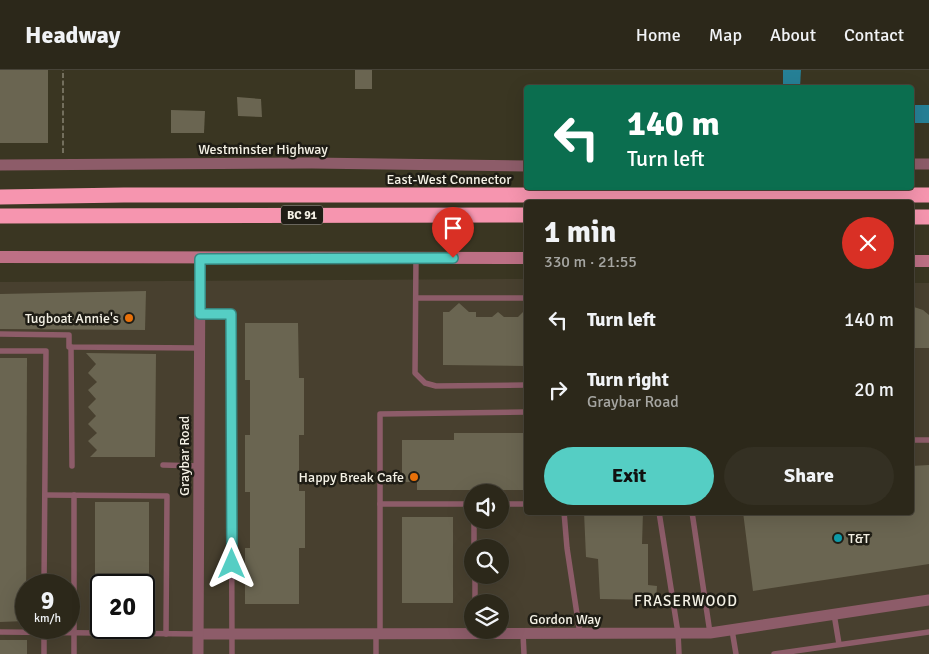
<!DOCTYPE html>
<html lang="en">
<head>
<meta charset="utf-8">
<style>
	:root { --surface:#2c281a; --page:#343023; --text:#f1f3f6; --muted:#a6a6a2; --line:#484439; --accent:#55cec4 }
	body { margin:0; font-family:Signika,sans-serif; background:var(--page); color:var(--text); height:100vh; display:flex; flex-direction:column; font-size:19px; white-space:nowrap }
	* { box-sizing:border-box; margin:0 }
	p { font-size:16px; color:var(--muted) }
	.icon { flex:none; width:28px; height:28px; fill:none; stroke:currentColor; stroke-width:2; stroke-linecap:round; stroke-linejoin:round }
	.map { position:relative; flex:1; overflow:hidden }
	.drawer { position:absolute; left:524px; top:130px; width:390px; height:315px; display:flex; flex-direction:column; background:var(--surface); border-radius:5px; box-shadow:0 5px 20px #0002,0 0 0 1px var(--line) }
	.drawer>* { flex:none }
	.top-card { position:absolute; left:524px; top:15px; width:390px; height:105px; border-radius:5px; box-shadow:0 5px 20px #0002,0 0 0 1px var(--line); background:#0b6e4f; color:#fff; overflow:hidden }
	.controls { position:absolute; left:464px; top:414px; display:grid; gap:10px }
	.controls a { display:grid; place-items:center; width:45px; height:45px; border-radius:50%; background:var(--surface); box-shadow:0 5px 20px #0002,0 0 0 1px var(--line); font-size:25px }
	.speed { position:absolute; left:15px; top:504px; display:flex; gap:10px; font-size:25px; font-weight:700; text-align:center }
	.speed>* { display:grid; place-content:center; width:65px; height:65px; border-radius:50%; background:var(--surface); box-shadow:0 5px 20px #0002,0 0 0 1px var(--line); line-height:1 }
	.speed small { font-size:12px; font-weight:400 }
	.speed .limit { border:2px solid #111; border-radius:8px; background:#fff; color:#111 }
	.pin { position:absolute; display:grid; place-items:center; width:42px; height:42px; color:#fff; margin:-51px -21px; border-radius:50% 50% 50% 0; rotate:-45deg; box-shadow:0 0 5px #0007 }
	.pin .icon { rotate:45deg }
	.me { position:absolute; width:55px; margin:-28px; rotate:0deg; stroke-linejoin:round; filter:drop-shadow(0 0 4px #0008) }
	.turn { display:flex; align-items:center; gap:18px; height:105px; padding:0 20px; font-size:22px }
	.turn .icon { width:65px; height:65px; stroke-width:2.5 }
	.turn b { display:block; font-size:35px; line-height:42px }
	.round { display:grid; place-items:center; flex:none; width:52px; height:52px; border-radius:26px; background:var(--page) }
	.summary { display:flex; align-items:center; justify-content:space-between; height:85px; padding:0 20px }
	h1 { font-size:30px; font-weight:800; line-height:38px }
	.primary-button { display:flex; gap:10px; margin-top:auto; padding:10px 20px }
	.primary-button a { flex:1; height:58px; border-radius:30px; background:var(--accent); color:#111; font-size:20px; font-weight:800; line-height:58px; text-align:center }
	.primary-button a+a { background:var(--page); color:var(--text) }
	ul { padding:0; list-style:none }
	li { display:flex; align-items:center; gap:15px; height:70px; padding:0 20px }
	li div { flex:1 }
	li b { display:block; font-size:19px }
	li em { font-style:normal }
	header { display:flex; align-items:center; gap:30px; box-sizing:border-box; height:70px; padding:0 25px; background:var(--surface); border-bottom:1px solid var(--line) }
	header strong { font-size:24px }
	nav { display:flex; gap:28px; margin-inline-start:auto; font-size:18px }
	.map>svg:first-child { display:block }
</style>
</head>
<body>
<header>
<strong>Headway</strong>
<nav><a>Home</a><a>Map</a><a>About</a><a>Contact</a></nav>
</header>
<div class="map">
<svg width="929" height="584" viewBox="0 0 929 584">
	<rect width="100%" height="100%" fill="#3a3622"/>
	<path fill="#48402f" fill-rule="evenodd" d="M526 209V442H911V213H929V584H0V212ZM472 422H500V450H472ZM472 478H500V505H472ZM26 515H69V558H26ZM101 515H144V558H101ZM472 532H500V560H472Z"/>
	<g fill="#268096">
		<path d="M783 0H801L800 17H783Z"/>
		<rect x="911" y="35" width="18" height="18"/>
	</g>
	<g fill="#6a6551">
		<rect x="0" y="0" width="48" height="73"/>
		<rect x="355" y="0" width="17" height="19"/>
		<path d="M237 27 261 29 262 47 238 46Z"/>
		<path d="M171 40 205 41 204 63H171Z"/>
		<path d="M146 221 145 260 0 259V224Z"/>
		<path d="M459 233 469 242H476V247H492L498 242 504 247H518L526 239V296L443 295V242H449Z"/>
		<path d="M911 236 923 240 929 245V278H911Z"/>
		<path d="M245 253H298L299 308H304V365H299V421H305V478H299V534H245V478H250V422H245V365H250V310H245Z"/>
		<path d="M86 283 156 284 155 387H90L97 380 88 371 97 363 88 354 96 346 88 337 96 329 88 320 97 312 88 303 96 294Z"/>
		<path d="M0 288H27L26 551 0 552Z"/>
		<path d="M454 363H526V420H417V412H402V370H454Z"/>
		<path d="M929 395V494L753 521 743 442H911V396Z"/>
		<rect x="95" y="432" width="54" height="83"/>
		<path d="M584 442H643L642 474H648V515L657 516 656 530 600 529 598 489 586 487Z"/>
		<rect x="402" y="447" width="51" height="86"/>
		<rect x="0" y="570" width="27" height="14"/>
	</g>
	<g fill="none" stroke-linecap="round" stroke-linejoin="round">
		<path stroke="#736f5d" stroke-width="2" stroke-dasharray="5 2.5" stroke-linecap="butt" d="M63 83V0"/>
		<g stroke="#8d5c69" stroke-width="5.5">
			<path d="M416 188 415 303 425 313 436 316 526 315"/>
			<path d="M417 228H526"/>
			<path d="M200 244H231L232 584"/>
			<path d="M0 264 69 265V277L200 278"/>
			<path d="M71 277 72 396"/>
			<path d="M0 281H46L44 515"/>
			<path d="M911 370H929"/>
			<path d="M163 395 199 396"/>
			<path d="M45 425 167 426 166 564"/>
			<path d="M74 425V584"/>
			<path d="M380 434H472"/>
			<path d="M500 434H526"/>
			<path d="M564 442 567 478 580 564"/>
			<path d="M659 442 678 563 679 584"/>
			<path d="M692 442 710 563"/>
			<path d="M474 450V478"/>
			<path d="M475 505V532"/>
			<path d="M834 544 839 574"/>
			<path d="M732 560 736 584"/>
			<path d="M0 562 198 564"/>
			<path d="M376 564V584"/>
			<path d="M380 564V344L526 342"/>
			<path d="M523 564 524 584"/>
			<path d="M44 584V558"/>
			<path d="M774 584 929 562"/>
		</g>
		<g stroke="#8d5c69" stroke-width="11">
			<path d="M911 94H929"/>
			<path d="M0 95 312 93 526 96"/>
			<path d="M198 564 710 563 929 530"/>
			<path d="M198 584 200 189"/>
		</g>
		<g stroke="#bd7085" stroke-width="12">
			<path d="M0 187 526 188"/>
			<path d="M911 191H929"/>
		</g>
		<g stroke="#f695af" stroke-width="15">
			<path d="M0 127 124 125H929"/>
			<path d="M0 146 526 145"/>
			<path d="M911 147H929"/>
		</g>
	</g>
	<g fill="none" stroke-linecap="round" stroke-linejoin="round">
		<defs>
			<path id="route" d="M232 494 231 244H200V189L453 188"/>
		</defs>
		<use href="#route" stroke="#37867f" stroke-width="12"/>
		<use href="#route" stroke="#55cec4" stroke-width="9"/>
	</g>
	<g fill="#e8710a" stroke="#1f1d15" stroke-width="2">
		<circle cx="129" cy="248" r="5"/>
		<circle cx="414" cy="407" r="5"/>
	</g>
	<circle fill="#0f9aa8" stroke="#1f1d15" stroke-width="2" cx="838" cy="468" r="5"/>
	<g text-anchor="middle" stroke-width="5" stroke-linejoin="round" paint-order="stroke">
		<rect fill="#1f1d15" stroke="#b4b1a7" stroke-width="1" x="281" y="135.5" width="42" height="19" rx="4"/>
		<g font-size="12" font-weight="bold" fill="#f4f1e5">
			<text x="302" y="149">BC 91</text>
		</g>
		<g font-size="14" fill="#f4f1e5" stroke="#1f1d15">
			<text x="263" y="84">Westminster Highway</text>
			<text x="449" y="114">East-West Connector</text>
			<text transform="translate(184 386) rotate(-90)" y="5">Graybar Road</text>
			<text x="565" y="554">Gordon Way</text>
		</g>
		<g font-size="14" fill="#f4f1e5" stroke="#1f1d15" text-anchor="end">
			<text x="119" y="253">Tugboat Annie's</text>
			<text x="404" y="412">Happy Break Cafe</text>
			<text x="848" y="473" text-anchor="start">T&amp;T</text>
		</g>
		<g font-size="15" letter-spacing="1" fill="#f4f1e5" stroke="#1f1d15">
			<text x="686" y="536">FRASERWOOD</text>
		</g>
	</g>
</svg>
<div class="controls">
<a><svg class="icon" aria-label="sound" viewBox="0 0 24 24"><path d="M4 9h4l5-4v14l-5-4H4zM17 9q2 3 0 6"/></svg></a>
<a><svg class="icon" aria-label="search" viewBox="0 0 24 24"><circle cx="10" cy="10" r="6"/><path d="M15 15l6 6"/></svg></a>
<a><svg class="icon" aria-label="layers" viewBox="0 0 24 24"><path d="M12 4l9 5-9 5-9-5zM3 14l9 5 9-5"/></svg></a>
</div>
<div class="speed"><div>9<small>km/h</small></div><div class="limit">20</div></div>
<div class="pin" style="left:453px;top:188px;background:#d93025"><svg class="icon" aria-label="arrive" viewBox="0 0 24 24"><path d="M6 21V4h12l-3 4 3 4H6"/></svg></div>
<svg class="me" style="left:232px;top:494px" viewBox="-20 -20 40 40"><path d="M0-17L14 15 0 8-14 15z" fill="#55cec4" stroke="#fff" stroke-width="4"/></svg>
<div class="top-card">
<div class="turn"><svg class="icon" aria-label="left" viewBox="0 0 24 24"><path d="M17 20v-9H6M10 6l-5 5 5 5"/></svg><div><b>140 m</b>Turn left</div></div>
</div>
<section class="drawer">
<div class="summary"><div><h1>1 min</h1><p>330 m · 21:55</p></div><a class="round" style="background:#d93025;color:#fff"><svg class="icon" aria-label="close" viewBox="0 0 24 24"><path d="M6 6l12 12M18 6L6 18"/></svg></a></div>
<ul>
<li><svg class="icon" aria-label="left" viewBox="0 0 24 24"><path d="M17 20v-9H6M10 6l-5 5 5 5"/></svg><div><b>Turn left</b></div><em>140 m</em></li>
<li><svg class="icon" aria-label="right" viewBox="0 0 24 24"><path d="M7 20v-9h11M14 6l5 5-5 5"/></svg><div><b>Turn right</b><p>Graybar Road</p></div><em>20 m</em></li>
</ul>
<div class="primary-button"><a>Exit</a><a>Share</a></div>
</section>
</div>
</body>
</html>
